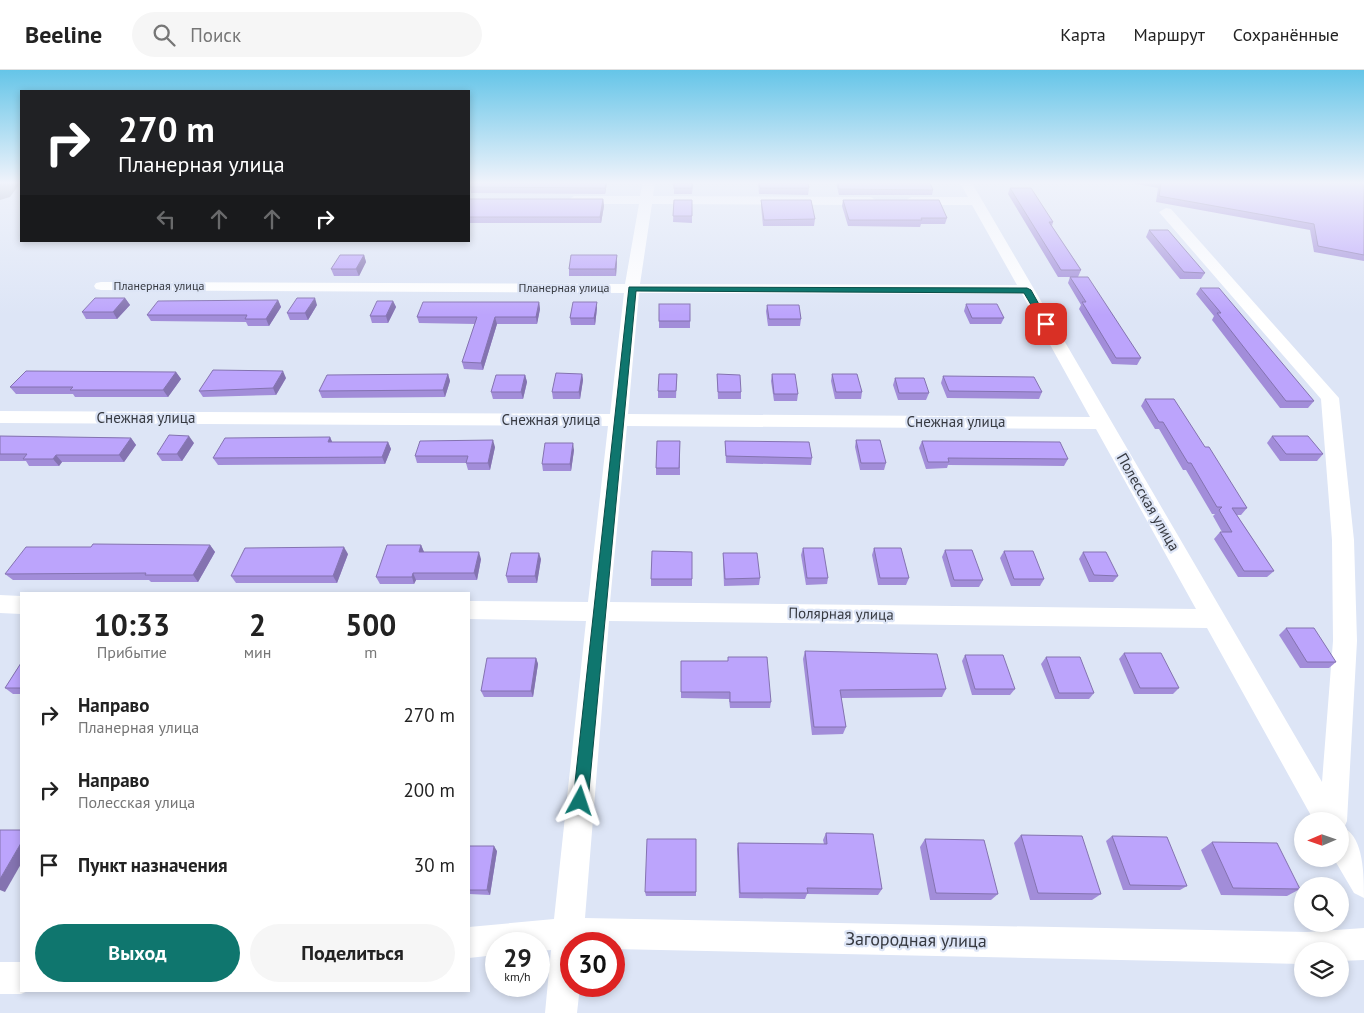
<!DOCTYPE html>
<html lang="ru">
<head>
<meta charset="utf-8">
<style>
	:root { --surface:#fff; --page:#f6f6f6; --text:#222; --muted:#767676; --line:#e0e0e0; --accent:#0f766e }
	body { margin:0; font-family:"PT Sans",sans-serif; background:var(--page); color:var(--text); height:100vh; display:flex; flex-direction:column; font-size:19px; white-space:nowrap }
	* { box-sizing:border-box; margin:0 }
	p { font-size:16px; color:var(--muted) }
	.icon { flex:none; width:28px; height:28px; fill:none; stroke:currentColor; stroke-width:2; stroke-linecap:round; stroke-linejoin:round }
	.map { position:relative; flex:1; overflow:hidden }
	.drawer { position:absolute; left:20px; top:522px; width:450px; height:400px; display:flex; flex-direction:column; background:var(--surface); border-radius:0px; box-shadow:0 2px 8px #0003 }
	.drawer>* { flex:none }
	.hud { position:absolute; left:20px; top:20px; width:450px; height:152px; border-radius:0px; box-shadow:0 2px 8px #0003; background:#202124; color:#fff; overflow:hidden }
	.needle { width:32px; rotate:268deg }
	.fabs { position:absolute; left:1294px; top:742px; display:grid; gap:10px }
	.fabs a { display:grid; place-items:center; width:55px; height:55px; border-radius:50%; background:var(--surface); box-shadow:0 2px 8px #0003; font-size:25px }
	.speed { position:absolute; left:485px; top:862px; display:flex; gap:10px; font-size:25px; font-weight:700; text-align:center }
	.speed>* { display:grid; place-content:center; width:65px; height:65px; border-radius:50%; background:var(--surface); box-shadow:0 2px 8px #0003; line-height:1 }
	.speed small { font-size:12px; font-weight:400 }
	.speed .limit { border:8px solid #d22; background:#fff; color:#111 }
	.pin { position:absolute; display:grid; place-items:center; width:42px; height:42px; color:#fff; margin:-21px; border-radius:10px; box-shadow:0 2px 8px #0006 }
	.me { position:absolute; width:55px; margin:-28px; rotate:5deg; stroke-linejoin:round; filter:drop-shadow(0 0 4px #0008) }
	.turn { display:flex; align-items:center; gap:18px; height:105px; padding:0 15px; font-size:22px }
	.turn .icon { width:65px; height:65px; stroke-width:2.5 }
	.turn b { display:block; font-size:35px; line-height:42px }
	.lanes { display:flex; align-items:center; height:48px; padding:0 15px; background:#0003; justify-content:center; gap:25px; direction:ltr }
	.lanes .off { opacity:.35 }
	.eta { display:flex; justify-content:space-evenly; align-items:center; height:85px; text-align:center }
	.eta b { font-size:30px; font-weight:700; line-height:35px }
	.cta { display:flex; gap:10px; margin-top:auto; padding:10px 15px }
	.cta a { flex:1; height:58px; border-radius:30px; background:var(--accent); color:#fff; font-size:20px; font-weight:700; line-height:58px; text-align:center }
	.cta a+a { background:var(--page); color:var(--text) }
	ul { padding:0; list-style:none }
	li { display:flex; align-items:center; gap:15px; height:75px; padding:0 15px }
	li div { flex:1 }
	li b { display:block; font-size:19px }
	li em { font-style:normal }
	header { display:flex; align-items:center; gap:30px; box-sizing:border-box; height:70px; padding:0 25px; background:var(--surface); border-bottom:1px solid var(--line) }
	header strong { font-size:24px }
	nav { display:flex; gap:28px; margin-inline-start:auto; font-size:18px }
	.search { width:350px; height:45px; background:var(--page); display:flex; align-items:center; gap:12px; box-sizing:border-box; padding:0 18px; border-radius:28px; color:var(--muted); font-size:19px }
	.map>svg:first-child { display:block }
</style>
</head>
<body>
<header>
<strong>Beeline</strong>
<div class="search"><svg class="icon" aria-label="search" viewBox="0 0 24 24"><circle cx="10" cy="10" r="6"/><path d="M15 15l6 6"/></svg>Поиск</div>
<nav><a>Карта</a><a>Маршрут</a><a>Сохранённые</a></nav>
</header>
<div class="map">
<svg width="1364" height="943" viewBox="0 0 1364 943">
	<rect width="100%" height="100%" fill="#dde5f6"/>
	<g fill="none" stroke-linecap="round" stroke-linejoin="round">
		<path fill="#9ea4b2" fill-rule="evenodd" d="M0 113H20L10 127 0 130Z"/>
		<g fill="#fff" fill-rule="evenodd">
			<path d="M643 113H655L653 126 871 127 877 131 871 135 652 134 640 214 1017 215 972 135H911L905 131 911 127H968L960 113H972L1322 712 1333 571 1332 470 1321 329 1159 142 1166 138 1171 139 1339 328 1354 470 1357 571 1347 751 1344 758C1364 768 1364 806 1364 828L1354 823 1334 789H1340V751H1314L1207 558 609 551 585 848 1307 862 1364 858V890L1340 891V881H1302V894L614 879V874H571V916H580L577 943H545L551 880 539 881V874H496V885L469 888V857L554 849 586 551 469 549V531L588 532 608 356 0 353V341L610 344 624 223 101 220 96 219 94 216 96 213 101 212 625 214 639 134H574L568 130 574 126H640ZM639 223 1022 224 1090 347 628 344ZM627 356 1096 359 1196 539 610 532Z"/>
			<path d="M0 525 21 526V544L0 543Z"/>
			<path d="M0 892H21V921H28L21 924H0Z"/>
		</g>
	</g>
	<g fill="#a28dd9">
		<path d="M607 113 605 124 471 123 470 117Z"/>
		<path d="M674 113H693L692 124H674Z"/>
		<path d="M758 113H808L809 118 808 125 759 124Z"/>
		<path d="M836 113H930L933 120 932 125H839Z"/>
		<path d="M1131 113H1364V191L1314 182 1310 160 1156 132 1158 118Z"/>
		<path d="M1010 118 1053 152 1052 156 1081 200 1078 207H1058L1008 124Z"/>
		<path d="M469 129H603L604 136 601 153H469Z"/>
		<path d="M674 130H692V153L673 152Z"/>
		<path d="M761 130 815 149 814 156H763L761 136Z"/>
		<path d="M843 130 947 148 945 154H921L920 157 848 156 842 136Z"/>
		<path d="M1149 160 1205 203 1201 209H1180L1146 167Z"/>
		<path d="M364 185 366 192 359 206H334L331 199Z"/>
		<path d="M617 191 616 206H569V199Z"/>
		<path d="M1070 207 1141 288 1137 295 1112 294 1079 239 1081 235 1068 213Z"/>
		<path d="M1200 218 1314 331 1308 338H1280L1212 250 1214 246 1196 224Z"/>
		<path d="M125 228 130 235 117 249H86L82 242Z"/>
		<path d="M278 230 281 237 269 256H248L246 252 151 251 147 245Z"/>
		<path d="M393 231 396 237 388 253H372L370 246Z"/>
		<path d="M539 232 540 239 537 254H497L483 300 464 299 462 292 475 254 419 253 417 247Z"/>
		<path d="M690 234V258H659V251Z"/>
		<path d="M966 234 1004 248 1001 254H970L964 241Z"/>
		<path d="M317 235 308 250H290L287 243Z"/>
		<path d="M767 235 801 249 800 256H768L766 241Z"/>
		<path d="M597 238 595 255H571L570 248Z"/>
		<path d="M176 302 181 309 168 327H75L73 324H16L10 317Z"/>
		<path d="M448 304 450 311 445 327 322 328 319 321Z"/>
		<path d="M582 304 583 310 580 329H553L552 322Z"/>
		<path d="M677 304 676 328H658V321Z"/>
		<path d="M717 304 741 322V329H718Z"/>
		<path d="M772 304 798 324 797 331H774L771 311Z"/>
		<path d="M832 304 862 322 861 329H835L831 311Z"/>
		<path d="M525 305 527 312 523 329H493L491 322Z"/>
		<path d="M943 306 1042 322 1039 329 947 328 941 313Z"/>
		<path d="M286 308 276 325 203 327 199 321Z"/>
		<path d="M895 308 929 323 926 330H898L893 315Z"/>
		<path d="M1145 329 1205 377 1247 438 1241 445H1237L1274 501 1267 507H1238L1214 469 1220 462H1222L1213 446 1215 444H1212L1186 400H1183L1159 359H1155L1141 336Z"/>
		<path d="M0 366 131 368 136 375 124 392H62L59 396H29L26 391H0Z"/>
		<path d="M1272 366 1323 384 1317 391H1280L1267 373Z"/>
		<path d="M330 367 332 372H388L391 379 385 394 218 395 213 388Z"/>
		<path d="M856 370 886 393 884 400H860L855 377Z"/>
		<path d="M680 371V405H656V398Z"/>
		<path d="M725 371 812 388 811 395 726 393Z"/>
		<path d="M922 371 1068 389 1064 396 948 395 947 398 926 399 919 378Z"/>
		<path d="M194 373 182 391H162L157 384Z"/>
		<path d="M495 377 490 400H468L466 393H417L415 386Z"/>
		<path d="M574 380 571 401H543L542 394Z"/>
		<path d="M210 475 215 482 198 512H151L149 510H13L5 504 91 477Z"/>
		<path d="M421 475 424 482 481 489 477 510H416L414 514H380L376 507Z"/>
		<path d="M803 478 828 508 827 514 806 515 801 485Z"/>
		<path d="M874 478 909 508 906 515H878L872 485Z"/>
		<path d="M945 480 983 510 979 517H951L942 487Z"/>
		<path d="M1004 481 1044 509 1040 516H1011L1000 488Z"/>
		<path d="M692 482V516H651V509Z"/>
		<path d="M1083 482 1118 506 1113 512H1089L1079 489Z"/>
		<path d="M723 483 760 508 759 515 724 516 723 490Z"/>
		<path d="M348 484 337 513H236L231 506Z"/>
		<path d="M541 489 537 513H508L506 506Z"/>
		<path d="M1286 558 1336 592 1329 598H1300L1279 565Z"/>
		<path d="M805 581 946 619 942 627 841 628 846 657 843 664 812 665 803 589Z"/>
		<path d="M1124 583 1179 618 1173 624H1134L1119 589Z"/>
		<path d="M965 585 1015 619 1010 625H972L962 591Z"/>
		<path d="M728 587 771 632 770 638H730L729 629 681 628V591H728Z"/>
		<path d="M1046 587 1094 623 1089 629H1055L1041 594Z"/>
		<path d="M536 588 538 594 533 627H484L481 621Z"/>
		<path d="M21 593V624H13L5 618Z"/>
		<path d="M826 763 882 819 878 825 807 824 805 829 739 828 737 779 738 773 824 774 823 770Z"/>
		<path d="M1021 765 1101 824 1092 830H1030L1014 773Z"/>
		<path d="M1112 766 1187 816 1180 820H1123L1106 771Z"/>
		<path d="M696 769V826H646L645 822Z"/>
		<path d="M925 769 998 824 991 830H930L920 777Z"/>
		<path d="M1212 772 1300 819 1287 826 1221 825 1201 780Z"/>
		<path d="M469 776 497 781 490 825 469 824Z"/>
	</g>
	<g fill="#8473b0">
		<path d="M606 113H607L605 124V118Z"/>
		<path d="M603 129 604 136 601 153 600 147Z"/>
		<path d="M364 185 366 192 359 206 356 199Z"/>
		<path d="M617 185V191L616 206 615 199Z"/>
		<path d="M125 228 130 235 117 249 113 242Z"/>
		<path d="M315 228 317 235 308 250 305 243Z"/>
		<path d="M278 230 281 237 269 256 266 249Z"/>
		<path d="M393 231 396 237 388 253 386 246Z"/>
		<path d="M539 232 540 239 537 254 536 247Z"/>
		<path d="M597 232V238L595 255 594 248Z"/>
		<path d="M495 247 497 254 483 300 481 293Z"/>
		<path d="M283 301 286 308 276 325 273 318Z"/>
		<path d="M176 302 181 309 168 327 163 320Z"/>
		<path d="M448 304 450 311 445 327 443 320Z"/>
		<path d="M582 304 583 310 580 329 579 322Z"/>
		<path d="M525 305 527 312 523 329 521 322Z"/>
		<path d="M189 366 194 373 182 391 177 384Z"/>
		<path d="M330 367 333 374 328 372Z"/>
		<path d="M131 368 136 375 124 392 119 385Z"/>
		<path d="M493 370 495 377 490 400 488 393Z"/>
		<path d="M388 372 391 379 385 394 382 387Z"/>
		<path d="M573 373 574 380 571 401 570 394Z"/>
		<path d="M56 385 62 392 59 396 53 389Z"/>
		<path d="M210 475 215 482 198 512 193 505Z"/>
		<path d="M421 475 424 482 422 489 419 482Z"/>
		<path d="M344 477 348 484 337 513 333 506Z"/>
		<path d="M479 482 481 489 477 510 474 503Z"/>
		<path d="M539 483 541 489 537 513 535 506Z"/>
		<path d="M413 503 416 510 414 514 412 507Z"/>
		<path d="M536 588 538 594 533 627 531 621Z"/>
		<path d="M21 773V794L5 822 0 820V809Z"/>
		<path d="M494 776 497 781 490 825 487 820Z"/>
	</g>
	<g fill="#bca4fc" stroke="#8473b0">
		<path d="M472 113H606L605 118 470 117Z"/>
		<rect x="674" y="113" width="18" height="5"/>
		<path d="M759 113H808L809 118H760Z"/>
		<path d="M838 113H930L933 120 839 119Z"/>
		<path d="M1161 113H1364V185L1318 176 1314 154 1159 126Z"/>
		<path d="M1010 118H1031L1053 152H1049L1081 200H1061Z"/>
		<path d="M469 129H603L600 147H469Z"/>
		<path d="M674 130H692V146H673Z"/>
		<path d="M761 130H811L815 149 764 150Z"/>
		<path d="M843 130H939L947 148H921L922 150H849Z"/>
		<path d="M1149 160H1168L1205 203 1184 202Z"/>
		<path d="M340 185H364L356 199H331Z"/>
		<path d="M571 185H617L615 199H569Z"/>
		<path d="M1070 207H1088L1141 288H1116L1082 232H1086Z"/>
		<path d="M1200 218H1219L1314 331H1286L1217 243H1221Z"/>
		<path d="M95 228H125L113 242H82Z"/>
		<path d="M297 228H315L305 243H287Z"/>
		<path d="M278 230 266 249H245L247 245H147L158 231Z"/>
		<path d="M377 231H393L386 246H370Z"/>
		<path d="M423 232H539L536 247H495L481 293 462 292 477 247H417Z"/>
		<path d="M573 232H597L594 248H570Z"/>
		<rect x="659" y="234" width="31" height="17"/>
		<path d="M966 234H997L1004 248H972Z"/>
		<path d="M767 235H799L801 249H769Z"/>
		<path d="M213 300 283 301 273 318 199 321Z"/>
		<path d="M26 301 176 302 163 320H70L73 317H10Z"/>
		<path d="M556 303 582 304 579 322H552Z"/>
		<path d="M448 304 443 320 319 321 327 305Z"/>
		<path d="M659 304H677L676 321H658Z"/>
		<path d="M717 304 740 305 741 322H718Z"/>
		<path d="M772 304H795L798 324H774Z"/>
		<path d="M832 304H857L862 322H836Z"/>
		<path d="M496 305H525L521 322H491Z"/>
		<path d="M943 306 1034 307 1042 322 949 321Z"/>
		<path d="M895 308H924L929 323H899Z"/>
		<path d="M1145 329H1174L1205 377H1209L1247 438H1232L1274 501H1244L1220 462H1232L1219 440 1222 437H1217L1191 393H1188L1163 352H1159Z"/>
		<path d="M169 365 189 366 177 384H157Z"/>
		<path d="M0 366 131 368 119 385H56L53 389H23L27 384H0Z"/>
		<path d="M1272 366H1308L1323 384H1286Z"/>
		<path d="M330 367 328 372H388L382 387 213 388 225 368Z"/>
		<path d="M493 370 488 393H466L468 386H415L420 371Z"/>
		<path d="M856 370H880L886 393H861Z"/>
		<path d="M657 371H680L679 398H656Z"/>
		<path d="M725 371 809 372 812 388 726 386Z"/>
		<path d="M922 371 1060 372 1068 389 948 388 949 392H928Z"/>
		<path d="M545 373H573L570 394H542Z"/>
		<path d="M93 474 210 475 193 505H145L146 503 5 504 26 477H91Z"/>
		<path d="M387 475H421L419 482H479L474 503H413L412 507H376Z"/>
		<path d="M344 477 333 506H231L245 478Z"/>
		<path d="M803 478H823L828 508H807Z"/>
		<path d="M874 478H901L909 508H880Z"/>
		<path d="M945 480H972L983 510H954Z"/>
		<path d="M652 481 692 482V509H651Z"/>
		<path d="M1004 481H1033L1044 509H1014Z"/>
		<path d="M1083 482H1106L1118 506 1094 505Z"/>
		<path d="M511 483H539L535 506H506Z"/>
		<path d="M723 483H757L760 508 725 509Z"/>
		<path d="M1286 558H1314L1336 592H1307Z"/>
		<path d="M805 581 937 584 946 619 840 620 846 657H814Z"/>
		<path d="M1124 583H1161L1179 618H1140Z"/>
		<path d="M965 585H1003L1015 619H975Z"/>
		<path d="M728 587H767L771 632H730V622H681V591H728Z"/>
		<path d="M1046 587H1080L1094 623H1059Z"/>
		<path d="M487 588H536L531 621H481Z"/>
		<path d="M21 593V618H5Z"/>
		<path d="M0 760H21V773L0 809Z"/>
		<path d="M826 763 873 764 882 819 807 818 808 823H740L738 773 827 774Z"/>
		<path d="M1021 765 1082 766 1101 824 1038 823Z"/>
		<path d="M1112 766 1167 767 1187 816 1130 815Z"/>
		<path d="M647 769H696V822H645Z"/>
		<path d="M925 769 984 770 998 824 936 823Z"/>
		<path d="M1212 772 1277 773 1300 819 1233 818Z"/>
		<path d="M469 776H494L487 820H469Z"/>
	</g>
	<linearGradient id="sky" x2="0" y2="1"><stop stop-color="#65c5e8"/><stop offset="0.46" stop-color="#f0f3fb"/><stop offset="1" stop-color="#f0f3fb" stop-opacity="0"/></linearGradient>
	<rect width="1364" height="245" fill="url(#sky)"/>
	<path fill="#0f766e" stroke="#0a4d48" d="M629 217 1027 218 1031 220 1050 254 1043 255 1024 223 636 221 588 731 586 736 580 738 575 736 573 731Z"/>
	<g text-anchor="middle" stroke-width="4.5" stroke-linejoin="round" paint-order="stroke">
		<g font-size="12" fill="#373a41" stroke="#dde5f6">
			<text x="159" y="220">Планерная улица</text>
			<text x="564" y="222">Планерная улица</text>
		</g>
		<g font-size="15" fill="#373a41" stroke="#dde5f6">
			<text x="146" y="353">Снежная улица</text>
			<text x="551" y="355">Снежная улица</text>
			<text x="956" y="357">Снежная улица</text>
			<text transform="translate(1148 432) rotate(60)" y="5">Полесская улица</text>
			<text transform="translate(841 544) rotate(1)" y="5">Полярная улица</text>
		</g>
		<g font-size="18" fill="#373a41" stroke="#dde5f6">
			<text transform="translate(916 870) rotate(1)" y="6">Загородная улица</text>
		</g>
	</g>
</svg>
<div class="fabs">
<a><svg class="needle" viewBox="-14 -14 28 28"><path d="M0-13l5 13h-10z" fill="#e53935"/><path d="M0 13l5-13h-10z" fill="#767676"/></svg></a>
<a><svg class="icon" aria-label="search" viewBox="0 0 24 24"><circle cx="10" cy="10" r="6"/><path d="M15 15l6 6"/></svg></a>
<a><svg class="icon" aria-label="layers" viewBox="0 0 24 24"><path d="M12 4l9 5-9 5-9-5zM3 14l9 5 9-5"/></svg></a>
</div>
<div class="speed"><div>29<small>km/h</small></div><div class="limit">30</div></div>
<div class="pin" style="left:1046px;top:254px;background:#d93025"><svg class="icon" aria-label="arrive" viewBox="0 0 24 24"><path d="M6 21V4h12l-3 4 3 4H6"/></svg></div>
<svg class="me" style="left:580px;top:731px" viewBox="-20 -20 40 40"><path d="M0-17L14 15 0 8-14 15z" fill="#0f766e" stroke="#fff" stroke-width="4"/></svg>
<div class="hud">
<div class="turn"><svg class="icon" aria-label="right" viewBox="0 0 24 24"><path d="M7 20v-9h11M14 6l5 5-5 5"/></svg><div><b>270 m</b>Планерная улица</div></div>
<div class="lanes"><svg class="icon off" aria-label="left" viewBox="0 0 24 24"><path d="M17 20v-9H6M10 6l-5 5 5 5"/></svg><svg class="icon off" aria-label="ahead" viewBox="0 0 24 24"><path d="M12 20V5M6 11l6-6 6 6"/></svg><svg class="icon off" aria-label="ahead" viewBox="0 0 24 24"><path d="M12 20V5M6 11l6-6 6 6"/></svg><svg class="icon" aria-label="right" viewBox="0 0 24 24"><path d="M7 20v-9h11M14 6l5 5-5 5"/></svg></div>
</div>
<section class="drawer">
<div class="eta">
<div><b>10:33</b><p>Прибытие</p></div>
<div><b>2</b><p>мин</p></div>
<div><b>500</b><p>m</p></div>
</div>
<ul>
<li><svg class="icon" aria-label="right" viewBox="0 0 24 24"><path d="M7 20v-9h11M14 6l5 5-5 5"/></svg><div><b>Направо</b><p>Планерная улица</p></div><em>270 m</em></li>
<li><svg class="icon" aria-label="right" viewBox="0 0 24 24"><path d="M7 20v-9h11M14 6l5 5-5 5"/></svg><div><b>Направо</b><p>Полесская улица</p></div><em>200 m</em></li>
<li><svg class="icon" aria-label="arrive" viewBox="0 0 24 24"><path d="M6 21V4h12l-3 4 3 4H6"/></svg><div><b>Пункт назначения</b></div><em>30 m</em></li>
</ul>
<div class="cta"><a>Выход</a><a>Поделиться</a></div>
</section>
</div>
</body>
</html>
